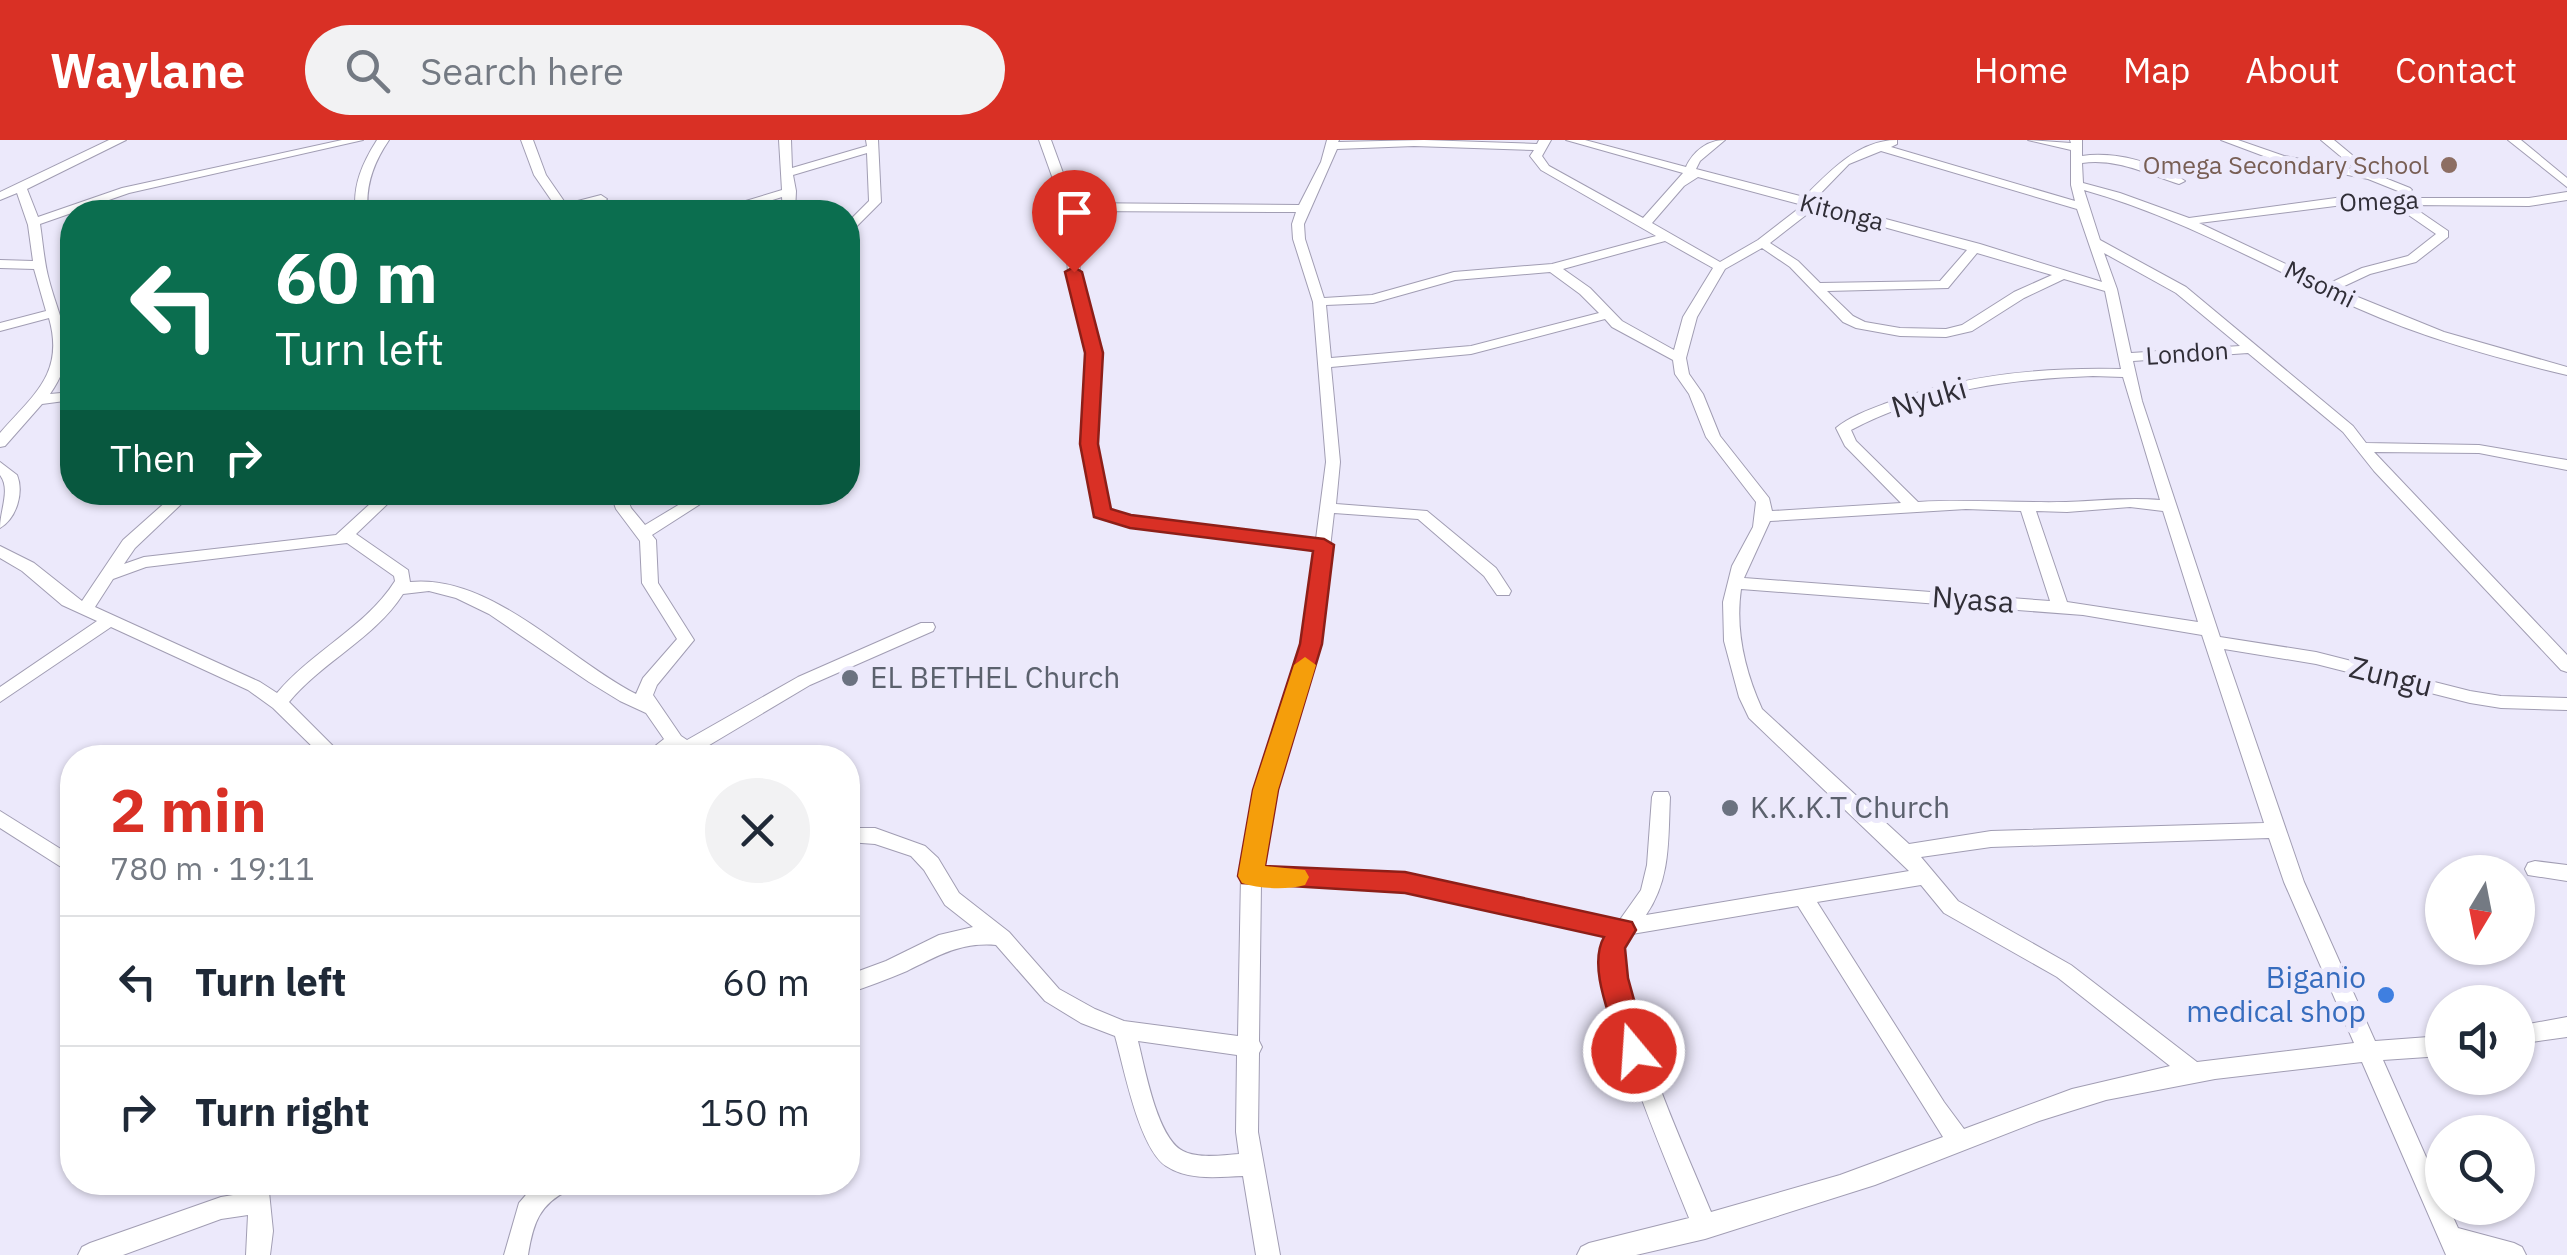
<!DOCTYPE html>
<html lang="en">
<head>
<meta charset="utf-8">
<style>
	:root { --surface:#fff; --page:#f2f2f3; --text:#1f2937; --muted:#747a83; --line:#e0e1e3; --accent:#d93025 }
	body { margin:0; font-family:"IBM Plex Sans",sans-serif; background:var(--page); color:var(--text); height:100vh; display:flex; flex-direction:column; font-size:38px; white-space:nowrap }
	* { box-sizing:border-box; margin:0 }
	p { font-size:32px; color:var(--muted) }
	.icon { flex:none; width:55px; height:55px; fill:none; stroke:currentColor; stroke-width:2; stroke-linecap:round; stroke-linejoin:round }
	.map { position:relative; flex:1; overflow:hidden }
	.panel { position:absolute; left:60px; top:605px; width:800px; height:450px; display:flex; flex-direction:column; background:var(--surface); border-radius:40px; box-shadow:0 2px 8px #0004 }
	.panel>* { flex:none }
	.top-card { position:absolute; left:60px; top:60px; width:800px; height:305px; border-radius:40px; box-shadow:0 2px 8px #0004; background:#0b6e4f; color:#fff; overflow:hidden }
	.needle { width:65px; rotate:190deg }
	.tools { position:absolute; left:2425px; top:715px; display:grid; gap:20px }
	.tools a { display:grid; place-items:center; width:110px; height:110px; border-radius:50%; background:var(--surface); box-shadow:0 2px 8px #0004; font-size:50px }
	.pin { position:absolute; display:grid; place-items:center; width:85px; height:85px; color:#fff; margin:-102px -42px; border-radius:50% 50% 50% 0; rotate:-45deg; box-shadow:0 0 10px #0007 }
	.pin .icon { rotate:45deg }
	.me { position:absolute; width:110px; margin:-55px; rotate:342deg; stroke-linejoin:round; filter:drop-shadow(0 0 8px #0008) }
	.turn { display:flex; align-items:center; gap:35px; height:210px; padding:0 50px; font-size:45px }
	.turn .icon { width:130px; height:130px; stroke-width:2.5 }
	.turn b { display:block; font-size:70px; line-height:85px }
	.then { display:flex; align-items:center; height:95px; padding:0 50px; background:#0003; gap:20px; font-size:38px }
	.round { display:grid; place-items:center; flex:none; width:105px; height:105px; border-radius:52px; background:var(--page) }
	.headline { display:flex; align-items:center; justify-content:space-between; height:170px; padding:0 50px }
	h1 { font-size:60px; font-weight:800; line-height:75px; color:var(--accent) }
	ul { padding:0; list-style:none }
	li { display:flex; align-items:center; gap:30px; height:130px; padding:0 50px; border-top:2px solid var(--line) }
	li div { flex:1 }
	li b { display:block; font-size:38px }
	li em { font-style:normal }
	header { display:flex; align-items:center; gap:60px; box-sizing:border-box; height:140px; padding:0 50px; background:var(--accent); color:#fff }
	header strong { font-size:48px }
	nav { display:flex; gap:55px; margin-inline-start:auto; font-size:35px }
	.search { width:700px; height:90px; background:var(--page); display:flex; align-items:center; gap:25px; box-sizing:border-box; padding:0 35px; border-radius:55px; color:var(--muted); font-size:38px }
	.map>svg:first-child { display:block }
</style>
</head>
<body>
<header>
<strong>Waylane</strong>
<div class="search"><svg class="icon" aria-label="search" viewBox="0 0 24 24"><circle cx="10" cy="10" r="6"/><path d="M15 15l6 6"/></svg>Search here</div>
<nav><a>Home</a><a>Map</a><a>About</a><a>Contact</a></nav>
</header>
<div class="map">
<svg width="2567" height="1115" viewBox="0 0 2567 1115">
	<rect width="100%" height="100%" fill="#ece9fb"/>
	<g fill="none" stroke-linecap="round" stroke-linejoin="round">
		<defs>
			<g id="minor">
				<path d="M109 0H126L27 49 38 77 122 48 342 0H363L129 53 40 84C43 103 44 122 49 140 61 186 81 210 50 254L72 252V260L42 264 5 306 0 307V293C33 255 65 234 49 178L0 191V183L46 171 34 129 0 128V120L33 121 28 85 17 53 0 60V52Z"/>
				<path d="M377 0H389C374 22 365 45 368 72H356C352 46 363 22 377 0Z"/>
				<path d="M521 0H533L546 35 566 64 601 55 607 59 605 61 571 70 572 72H543L556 67 534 35Z"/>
				<path d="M779 0H791L792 28 867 6 866 0H878L881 62 852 91H848V82L869 61 867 13 793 35 796 51 795 72H783L782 57 734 72H717L719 69 782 50Z"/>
				<path d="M1039 0H1051L1074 63 1299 65 1321 22 1327 0H1339L1338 2 1424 0 1537 4 1539 0H1551L1542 16 1549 26 1643 78 1683 33 1566 0H1585L1686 27C1693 11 1708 0 1725 0L1700 21 1696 29 1804 57C1829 32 1858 0 1897 0V4L1891 7 2075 61 2071 45V10L2028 0 2071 3 2070 0H2082V16C2115 11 2158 23 2185 41L2179 44C2147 34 2117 18 2082 23L2083 43 2120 53 2189 78 2343 57 2391 58 2398 51 2368 39 2277 21 2221 0H2238L2284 16 2357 30 2321 0H2334L2375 34 2410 48 2412 50 2404 58H2529L2567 52V60L2529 66 2410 65 2448 91V97L2416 122 2370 134 2338 149 2444 192 2567 227V235C2496 218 2424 198 2357 168 2266 127 2181 77 2084 50L2100 100 2186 147 2353 286 2366 303 2479 305 2567 320V330L2479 313 2374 312 2567 515V532L2561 530 2374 331 2343 292 2248 213 2133 221 2142 261 2220 497 2316 512 2470 551 2501 556 2567 558V570L2501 568 2470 563 2316 524 2224 509 2304 742 2375 901 2442 896V916L2383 920 2442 1053V1068H2449L2458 1088 2514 1103 2522 1107 2526 1115H2446L2362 922 2215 939 2106 960 2039 981 1875 1045 1705 1099 1636 1115H1577L1581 1107 1589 1103 1689 1078C1653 988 1614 903 1602 806L1608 795 1405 751 1261 744 1259 901 1262 907 1259 913 1258 992 1280 1115H1256L1243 1036C1218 1037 1188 1041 1166 1026 1139 1008 1124 928 1115 896L1081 883 1045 861 996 805C960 802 938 816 907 831 888 839 867 847 848 853V835L886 821 939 795 973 787 945 765 924 730 911 716 875 704 848 702V688H875L925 706 938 718 959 753 1009 792 1059 849 1095 869 1124 881 1238 896 1241 736 1256 650 1303 504 1315 409 1130 386 1097 376 1082 303 1087 213 1068 132 1063 67ZM1414 6 1534 10 1530 16 1541 30 1656 96 1552 124 1454 132 1372 155 1324 158 1305 99 1304 84 1337 9ZM1881 11 2077 69 2102 142 1980 104 1814 60 1849 24ZM1698 37 1799 64 1802 66 1758 100 1720 122 1652 83 1684 46ZM2343 65H2394L2436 94 2408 116 2362 128 2328 144 2199 83ZM1815 68 1967 110 1940 141 1820 143 1798 121 1770 103ZM1075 71 1296 72 1292 84 1293 99 1313 162 1326 322 1316 399 1131 376 1109 370 1096 303 1101 213 1080 132ZM1665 101 1713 128 1683 177 1674 210 1622 181 1590 148 1563 129ZM1762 108 1790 127 1843 182 1856 188 1900 196 1946 197 1972 191 2024 158 2064 139 2105 151 2121 229C2041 227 1960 235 1884 264 1868 270 1849 277 1836 288L1845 306 1901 363 1772 371 1769 358 1720 296 1703 254 1689 234 1686 218 1697 177 1725 129ZM1977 113 2052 135 2014 152 1962 185 1946 189 1900 188 1865 182 1853 176 1827 151 1948 148ZM2104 113 2176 153 2240 206 2131 213 2117 149ZM1550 132 1580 154 1599 173 1471 206 1331 218 1326 165 1373 163 1455 140ZM1605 179 1612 187 1673 220 1675 234 1689 254 1706 297 1756 362 1753 387 1732 426 1723 462 1724 501 1739 557 1749 578 1909 731 1646 775C1671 739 1668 699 1670 657L1668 652H1654L1652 657 1647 725 1641 750 1619 781 1405 735 1262 728 1274 650 1319 504 1334 373 1418 379 1484 436 1497 455H1509L1511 451 1496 428 1427 371 1336 364 1340 322 1331 227 1471 214ZM2093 236 2123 237 2160 360C2128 357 2098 361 2066 362 2017 363 1968 359 1918 362L1856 301 1851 290C1928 250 2008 239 2093 236ZM2130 367 2163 371 2198 482 2067 462 2036 371 2067 372ZM1966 369 2021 371 2050 461 1744 438 1770 381ZM1741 449 2083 475 2202 495 2264 683 1991 691 1909 704 1762 569C1745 531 1735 491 1741 449ZM2269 698 2284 742 2354 903 2197 922 2071 825 1958 761 1921 717 1991 707ZM1921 745 1944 773 2057 837 2170 926 2072 949 1964 989 1944 962 1817 762ZM1798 766 1943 997 1840 1035 1711 1072C1675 985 1635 902 1622 808L1632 794ZM1138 901 1237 915 1236 992 1239 1014C1223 1015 1198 1019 1183 1011 1157 998 1145 928 1138 901Z"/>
				<path d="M2508 0H2521L2567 38V47Z"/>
				<path d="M0 322 17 335C24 352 17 378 0 388 0 370 11 349 0 335Z"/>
				<path d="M177 352H194L135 408 124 424 144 417 336 395 383 352H400L356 394 408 430 410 442C492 434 567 519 636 554L643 538 677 499 642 443 640 401 616 369 610 352H625L631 368 645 385 700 352H719L652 395 656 400 658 443 694 500 657 545 653 555 681 596 687 600 798 537 921 483H933L935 487 933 491 810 545 701 610 708 618H685L675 610 664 618H640L664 599 646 573 620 561 589 542 489 474 456 458 429 451 403 454C375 498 322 522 289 562L345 618H324L273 568 248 550 111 487 0 562V547L97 481 62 465 22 431 0 418V406L34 423 82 461 123 400ZM347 403 394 436 395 441C366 487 312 511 277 553L260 542 95 467 113 439 146 427Z"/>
				<path d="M0 671 72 716V734L0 688Z"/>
				<path d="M2535 721 2567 725V741L2528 735 2525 729 2528 723Z"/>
				<path d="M2567 877V897L2518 904V886Z"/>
				<path d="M244 1042H268L273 1091 270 1115H246L248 1075 221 1079 123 1115H78L82 1107 90 1103 221 1057 245 1053Z"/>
				<path d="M537 1042H572L569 1050C539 1064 533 1084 528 1115H504L519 1063Z"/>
			</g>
		</defs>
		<use href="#minor" stroke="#a19db3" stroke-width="2"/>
		<use href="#minor" fill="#fff" fill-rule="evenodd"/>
	</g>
	<path fill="#d93025" stroke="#8d1f18" stroke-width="2.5" d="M1074 127 1082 132 1103 213 1098 304 1111 369 1131 375 1324 399 1334 405 1322 504 1278 650 1265 726 1405 732 1632 782 1636 790 1625 808 1628 838 1648 911 1644 920 1634 924 1624 920 1620 911C1612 880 1587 827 1604 797L1405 753 1242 743 1238 736 1253 650 1300 504 1313 411 1130 388 1094 377 1080 304 1085 213 1065 132Z"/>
	<path fill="#f59e0b" d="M1305 517 1316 525 1278 650 1265 726 1305 730 1309 737 1305 745C1287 750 1260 749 1242 743L1238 736 1253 650 1294 525Z"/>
	<circle fill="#8d6e63" stroke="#ece9fb" stroke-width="4" cx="2449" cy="25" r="10"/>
	<g fill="#6b7280" stroke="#ece9fb" stroke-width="4">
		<circle cx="850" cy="538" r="10"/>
		<circle cx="1730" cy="668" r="10"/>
	</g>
	<circle fill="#3f7fe0" stroke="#ece9fb" stroke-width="4" cx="2386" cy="855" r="10"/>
	<g text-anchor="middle" stroke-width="10" stroke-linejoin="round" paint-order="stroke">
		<g font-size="25" fill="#785e54" stroke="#ece9fb" text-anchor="end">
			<text x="2429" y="34">Omega Secondary School</text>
		</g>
		<g font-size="25" fill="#302e37" stroke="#ece9fb">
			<text transform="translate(2379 61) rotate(-2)" y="9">Omega</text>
			<text transform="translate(1842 72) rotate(14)" y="9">Kitonga</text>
			<text transform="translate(2320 144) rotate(26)" y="9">Msomi</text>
			<text transform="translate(2187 213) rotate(-4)" y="9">London</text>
		</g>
		<g font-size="30" fill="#302e37" stroke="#ece9fb">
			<text transform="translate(1929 258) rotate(-16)" y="10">Nyuki</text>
			<text transform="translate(1973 460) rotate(4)" y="10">Nyasa</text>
			<text transform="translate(2391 537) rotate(14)" y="10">Zungu</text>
		</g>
		<g font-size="30" fill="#5b616d" stroke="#ece9fb" text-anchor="start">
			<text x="870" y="548">EL BETHEL Church</text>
			<text x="1750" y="678">K.K.K.T Church</text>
		</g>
		<g font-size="30" fill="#366cbe" stroke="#ece9fb" text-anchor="end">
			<text x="2366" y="848">Biganio<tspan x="2366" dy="34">medical shop</tspan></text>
		</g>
	</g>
</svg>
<div class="tools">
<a><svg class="needle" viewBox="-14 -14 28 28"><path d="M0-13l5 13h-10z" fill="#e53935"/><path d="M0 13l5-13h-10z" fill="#747a83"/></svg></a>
<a><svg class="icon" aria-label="sound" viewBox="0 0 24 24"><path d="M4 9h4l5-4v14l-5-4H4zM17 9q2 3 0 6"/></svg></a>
<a><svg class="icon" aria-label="search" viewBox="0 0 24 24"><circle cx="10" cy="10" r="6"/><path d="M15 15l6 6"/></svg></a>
</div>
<div class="pin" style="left:1074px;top:132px;background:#d93025"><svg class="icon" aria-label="arrive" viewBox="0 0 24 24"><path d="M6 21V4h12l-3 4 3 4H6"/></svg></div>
<svg class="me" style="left:1634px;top:911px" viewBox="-20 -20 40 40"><circle r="17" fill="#d93025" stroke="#fff" stroke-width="3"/><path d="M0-11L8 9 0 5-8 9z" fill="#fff"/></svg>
<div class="top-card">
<div class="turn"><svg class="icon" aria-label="left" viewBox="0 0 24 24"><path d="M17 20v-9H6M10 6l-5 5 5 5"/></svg><div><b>60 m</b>Turn left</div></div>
<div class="then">Then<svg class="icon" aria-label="right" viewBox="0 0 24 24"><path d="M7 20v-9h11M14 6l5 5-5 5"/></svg></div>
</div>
<section class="panel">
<div class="headline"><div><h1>2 min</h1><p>780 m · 19:11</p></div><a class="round"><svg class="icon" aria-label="close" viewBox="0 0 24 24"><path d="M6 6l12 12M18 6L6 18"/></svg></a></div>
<ul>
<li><svg class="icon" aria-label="left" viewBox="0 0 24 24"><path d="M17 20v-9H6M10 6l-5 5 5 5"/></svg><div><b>Turn left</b></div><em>60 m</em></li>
<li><svg class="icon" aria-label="right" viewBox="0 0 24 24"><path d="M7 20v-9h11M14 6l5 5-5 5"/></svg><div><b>Turn right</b></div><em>150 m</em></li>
</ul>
</section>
</div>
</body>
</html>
